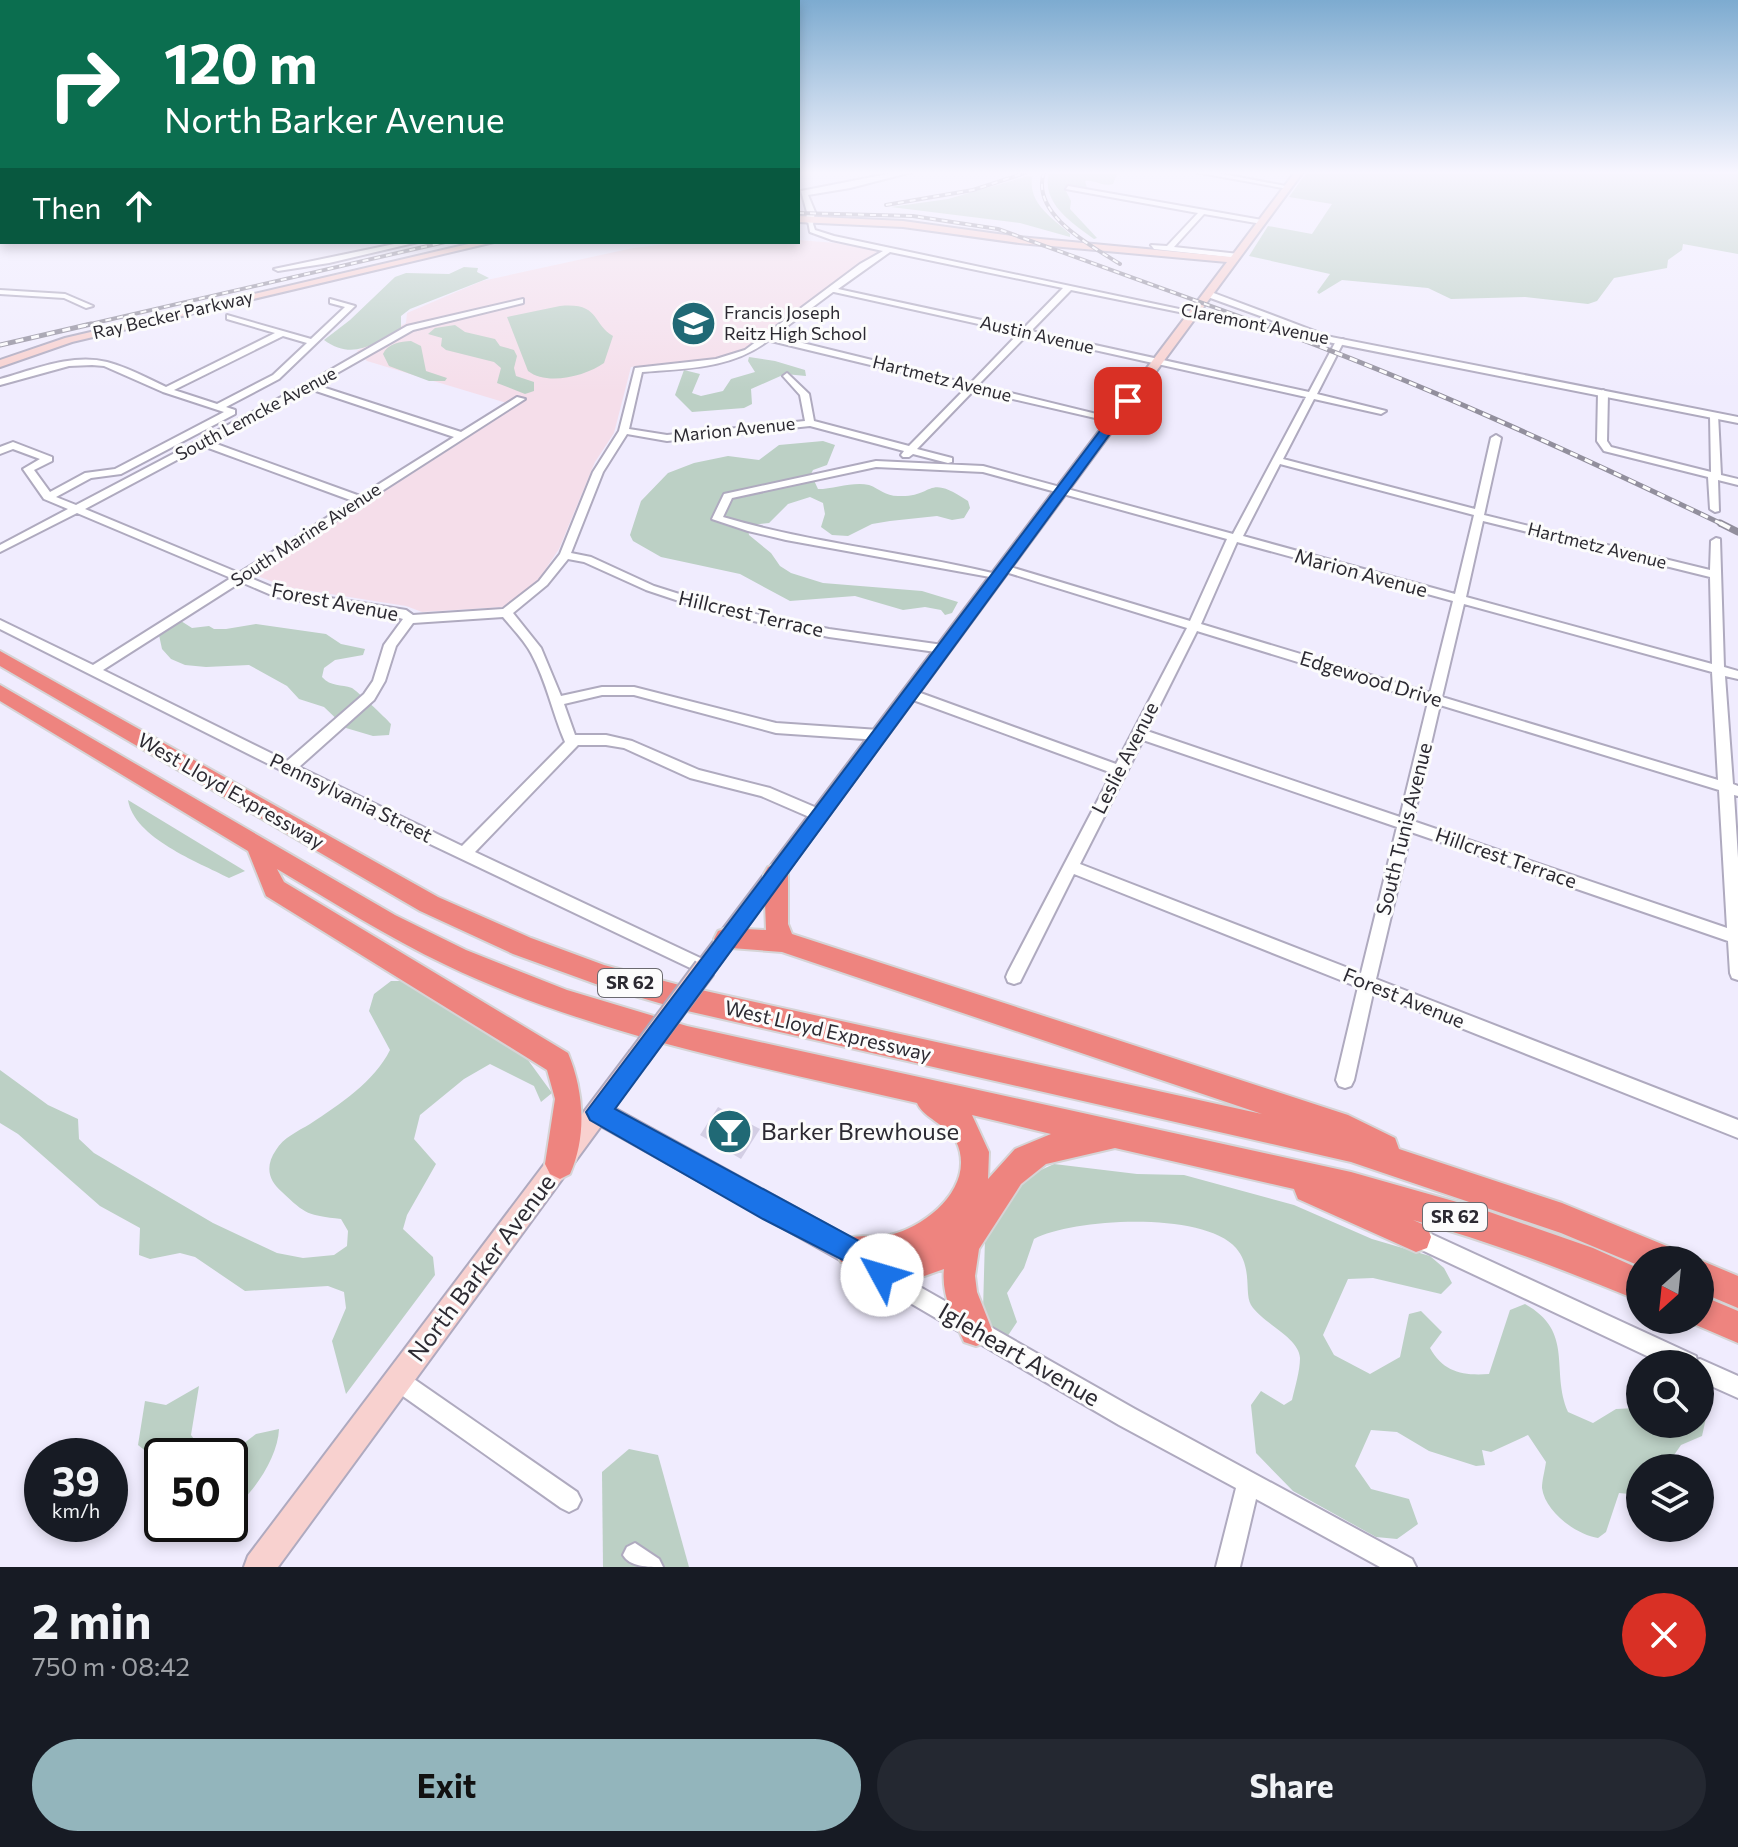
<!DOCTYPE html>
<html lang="en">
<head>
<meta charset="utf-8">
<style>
	:root { --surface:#171b24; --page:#242831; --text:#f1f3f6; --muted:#9ea1a6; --accent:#93b5bc }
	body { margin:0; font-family:Commissioner,sans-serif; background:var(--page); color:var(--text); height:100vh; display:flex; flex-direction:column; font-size:30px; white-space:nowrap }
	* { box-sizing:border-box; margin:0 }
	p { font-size:26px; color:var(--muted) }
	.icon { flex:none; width:44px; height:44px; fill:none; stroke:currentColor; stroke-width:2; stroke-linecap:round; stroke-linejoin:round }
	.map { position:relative; height:1567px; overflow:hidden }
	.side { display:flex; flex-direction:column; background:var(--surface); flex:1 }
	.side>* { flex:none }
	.banner { position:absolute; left:0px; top:0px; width:800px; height:244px; box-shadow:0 4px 12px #0003; background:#0b6e4f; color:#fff; overflow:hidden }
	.needle { width:52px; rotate:207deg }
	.controls { position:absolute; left:1626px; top:1246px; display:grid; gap:16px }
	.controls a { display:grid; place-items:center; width:88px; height:88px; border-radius:50%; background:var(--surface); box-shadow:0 4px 12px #0003; font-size:40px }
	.speed { position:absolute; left:24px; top:1438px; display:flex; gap:16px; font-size:40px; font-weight:700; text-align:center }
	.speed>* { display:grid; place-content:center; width:104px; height:104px; border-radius:50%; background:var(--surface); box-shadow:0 4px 12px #0003; line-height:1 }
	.speed small { font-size:20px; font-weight:400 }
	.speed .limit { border:4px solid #111; border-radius:12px; background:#fff; color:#111 }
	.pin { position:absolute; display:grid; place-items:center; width:68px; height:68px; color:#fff; margin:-34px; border-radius:16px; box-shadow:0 4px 12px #0006 }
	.me { position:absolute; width:88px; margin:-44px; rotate:309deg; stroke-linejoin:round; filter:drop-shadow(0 0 6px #0008) }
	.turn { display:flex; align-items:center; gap:28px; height:168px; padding:0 32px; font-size:36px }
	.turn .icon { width:104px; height:104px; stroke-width:2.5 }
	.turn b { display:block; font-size:56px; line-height:68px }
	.then { display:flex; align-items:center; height:76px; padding:0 32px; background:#0003; gap:16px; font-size:30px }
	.round { display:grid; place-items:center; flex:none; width:84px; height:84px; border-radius:42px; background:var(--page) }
	.headline { display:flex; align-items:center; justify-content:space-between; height:136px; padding:0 32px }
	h1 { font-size:48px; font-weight:700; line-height:60px }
	.primary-button { display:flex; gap:16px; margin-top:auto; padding:16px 32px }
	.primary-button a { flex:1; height:92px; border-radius:48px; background:var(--accent); color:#111; font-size:32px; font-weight:700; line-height:92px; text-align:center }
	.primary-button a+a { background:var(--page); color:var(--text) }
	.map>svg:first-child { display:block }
</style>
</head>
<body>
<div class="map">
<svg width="1738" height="1567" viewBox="0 0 1738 1567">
	<rect width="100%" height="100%" fill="#f0ecfe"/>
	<path fill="#f5deea" d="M798 240 836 243 878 251 752 347 724 358 631 367 614 433 595 462 559 549 539 579 504 607 422 612 406 606 286 587 255 575 517 406 367 361 357 351 406 323 407 313 482 281 633 248 688 242Z"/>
	<g fill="#bcd0c5">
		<path d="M1049 172 1117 174 1113 184C1102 187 1095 179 1085 181L1087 188 1066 191 1071 201 1070 209 1097 238 1094 239C1071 222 1041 203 1049 172Z"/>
		<path d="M1307 172H1738V254L1683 244 1682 250 1668 260 1667 268 1614 278 1597 301 1588 304 1525 297 1451 299 1428 288 1342 280 1319 294 1317 292 1330 274 1249 256 1268 226 1312 234 1332 204 1289 197Z"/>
		<path d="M1028 176 1032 177C1028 204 1053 218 1070 234V237L1020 223 891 207 948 199Z"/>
		<path d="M464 267 478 268 477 272 489 278 410 309 401 316V328C374 344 353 361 324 340L350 320 395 277 406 273 449 274Z"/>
		<path d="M560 306C600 302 592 324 613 336L604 363C586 376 547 386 528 371L507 317Z"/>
		<path d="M455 325 465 332 495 339 500 346 514 350 517 356 514 368 516 376 534 382V391L525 394 497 383 501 368 494 362 446 350 441 346 442 338 428 334 435 328Z"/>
		<path d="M411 341 421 346 426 371 447 378 445 381H429L389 366 383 354C387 344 401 341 411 341Z"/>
		<path d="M749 357 775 361 805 370 806 376 785 374 751 389 752 404 744 408 692 412 675 395 684 370 700 374 692 393 701 396 723 391 731 379 755 372 748 361Z"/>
		<path d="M823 441 835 445 827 465 813 470 811 474 818 489C834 489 854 481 869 485 880 489 885 496 898 496 935 498 925 472 968 501L970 508 964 518 952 520 937 516 890 521 872 524 848 536 832 535 821 527 825 514 823 503 810 497 788 504 769 523 752 525 748 529 749 535 771 553 780 566 791 573 823 583 922 591 958 602 952 613 945 615 941 610 925 607 903 610 855 596 790 601 740 574 661 557 633 541 630 535 641 501 668 473 694 463 728 456 759 460 779 445Z"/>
		<path d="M181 621 192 628 209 626 214 629H226L256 624 326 634 341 644 365 649 363 655 335 660 324 668 322 677C331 687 341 684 352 688 356 690 386 718 391 724L389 735 373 736 346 728 324 707 299 699 287 686 249 665 206 667 185 665 171 659 162 649 159 635 163 628Z"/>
		<path d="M128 800 245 871 229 878C198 862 134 838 128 800Z"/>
		<path d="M391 981H406L520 1049 552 1093 541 1102 534 1086 490 1064 464 1079 420 1115 414 1139 436 1164 407 1215 403 1229 433 1257 435 1275 346 1394 332 1341 346 1308 344 1292 328 1286 245 1291 195 1257 180 1253 150 1259 139 1255 140 1228 100 1206 18 1134 0 1123V1070L48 1105 78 1119 79 1139 94 1153 213 1223 277 1253 303 1258 334 1255 347 1246 348 1231 341 1219C308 1215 306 1215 282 1192 268 1180 265 1166 276 1150 283 1138 298 1131 310 1124 340 1104 374 1082 390 1050L369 1011 374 994Z"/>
		<path d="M1054 1164 1137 1174 1184 1175 1294 1205 1372 1239 1430 1256 1444 1268 1452 1283 1441 1294 1373 1278 1348 1279 1323 1335 1334 1355 1370 1374 1400 1357 1409 1314 1421 1311 1442 1332 1430 1348C1443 1372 1463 1376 1489 1374L1510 1310 1525 1304C1575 1332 1550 1370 1568 1412L1593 1423 1616 1409 1636 1408 1640 1402V1424H1700V1398L1708 1409 1702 1436 1681 1445 1665 1468H1640V1495L1619 1493 1606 1532 1598 1538C1577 1535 1545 1512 1542 1488 1542 1480 1545 1470 1546 1462L1528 1435 1491 1452 1482 1450 1485 1465 1476 1466 1429 1451 1397 1432 1371 1430 1355 1466 1371 1489 1409 1499 1418 1524 1397 1539 1376 1537 1293 1491 1256 1453 1251 1405 1261 1391 1284 1405 1292 1400C1295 1387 1300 1371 1300 1358 1299 1337 1263 1324 1251 1305 1244 1293 1253 1268 1236 1248 1204 1211 1073 1218 1034 1239L1024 1268 1007 1293 1017 1322 1007 1337 992 1331 983 1310 985 1238 1021 1179Z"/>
		<path d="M199 1386 191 1435 206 1456H162V1464L138 1445 145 1401 166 1405Z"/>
		<path d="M279 1429C278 1457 253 1495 230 1511V1456H227L256 1434Z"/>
		<path d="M629 1449 658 1455 689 1567H603L602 1472Z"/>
	</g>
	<path fill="#d3cee4" d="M718 1107 760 1129 741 1159 700 1135Z"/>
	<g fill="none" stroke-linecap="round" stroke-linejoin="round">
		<defs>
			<g id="minor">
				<path d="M1195 172H1212L1291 187 1288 189Z"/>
				<path d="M1068 186 1262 220 1265 222 1262 224 1204 214 1174 247 1239 254V258H1236L1154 249 1151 245 1167 246 1198 213 1066 189Z"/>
				<path d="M808 221H812L815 230 834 236 1198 313 1194 315 1071 290 1031 331 1309 392 1336 341 1343 339 1344 341 1317 394 1386 411 1381 414 1314 399 1283 459 1475 509 1491 438 1496 435 1501 438 1484 515 1710 570 1711 541 1716 538 1720 539 1724 667 1738 671V679L1725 676 1733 784 1738 786V796L1734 795 1738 858V980L1732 978 1730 973 1728 941 1411 832 1376 979 1738 1120V1138L1373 993 1354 1080 1351 1086 1345 1088 1339 1086 1336 1080 1358 987 1074 874 1020 982 1014 984 1008 982 1006 977 1008 972 1112 773 905 697 904 694 910 690 915 691 1116 764 1187 628 999 570 997 568 999 566H1007L1190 621 1227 539 983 472 876 467 732 498 723 517C814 544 909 552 1001 575V579L786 540 748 531 712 519 724 494 876 461 983 466 1233 534 1306 397 1027 335 978 385 1117 419V423L974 390 917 449 952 458V462L948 463 913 454 909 457H903L901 455 904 451 810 426 667 441 627 434 603 472 571 553 591 557 654 586 717 606 829 629 943 645 949 649 943 653 829 637 715 613 646 590 584 562 568 559 547 585 513 613 541 648 561 696 602 687H634L776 723 879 730 886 735 879 740 776 733 634 695H602L564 704 575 735H606L632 741 699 770 770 788 824 811 826 815 824 819H814L761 796 690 778 624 748 606 745H578L475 852 711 963 713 968 711 973 705 975 388 824 0 629V620L93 665 231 578 77 513 0 552V545L68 509 44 499 23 469 40 459 13 449 0 454V447L13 442 52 457V461L34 470 50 492 85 473 115 469 224 412 163 392 104 366 92 365 69 366 0 385V379C33 370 72 353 107 362 127 367 147 378 166 387L275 333 227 319V315L311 339 345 307 330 303V299L355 306 279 379 226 407 235 410V414L121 474 91 478 56 497 76 505 306 384 407 326 523 299V303L413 330 316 385 461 432 517 397 525 399 248 577 279 590 406 610 413 615 503 609 539 581 560 554 593 472 619 431 635 368 716 359 745 350 860 264 883 251 832 240 810 232ZM890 252 1063 288 1023 329 838 289ZM833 292H834L1019 333 970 384 774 336ZM283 336 307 343 273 375 217 404 174 390ZM769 340 771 341 966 388 909 446 814 421 809 394 787 373 783 376 800 395 805 421 667 435 629 429 642 372C688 368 731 369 769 340ZM310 389 454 437 360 496 211 442ZM203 446 353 501 239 573 85 509ZM1280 464 1474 515 1455 594 1243 536ZM1483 521 1710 577 1712 664 1466 597ZM1237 542 1453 601 1430 693 1201 624ZM241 582 276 597 390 615 403 619 384 645 373 681 364 694 287 761 103 670ZM1464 604 1712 672 1718 780 1442 697ZM503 617C512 628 524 640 531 653 547 682 552 712 565 742L462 846 299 767 374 700 385 681 396 646 413 623ZM1197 631 1428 702 1400 817 1147 731ZM1440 705 1719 790 1727 928 1413 821ZM1143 740 1397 827 1361 973 1080 864Z"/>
				<path d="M404 242H418L329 263 278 271 274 269Z"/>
				<path d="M0 290 65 294 93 306 86 308 64 298 0 294Z"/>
				<path d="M1205 292H1211L1333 338 1326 340 1205 296Z"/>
				<path d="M1603 390 1608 393 1607 441 1611 447 1711 472 1710 416 1718 414 1721 475 1738 479V485L1718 480 1719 511 1715 512 1710 509 1708 477 1604 451 1597 441 1598 393Z"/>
				<path d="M1416 1227 1696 1356 1697 1360 1700 1359 1738 1376V1398L1700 1381V1364H1664L1409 1244 1406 1237 1409 1230Z"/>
				<path d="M883 1266 1135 1409 1412 1559 1416 1567H1380L1256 1499 1240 1567H1216L1236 1488 1119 1425 876 1283 873 1276 876 1269Z"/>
				<path d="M398 1368 577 1492 581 1500 577 1508 569 1512 561 1508 390 1387 387 1379 390 1371Z"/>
				<path d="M635 1543 659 1559 663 1567C647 1567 630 1567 623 1555L627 1547Z"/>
			</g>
			<g id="tertiary">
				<path d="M898 172H912L850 188 808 195 815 212 813 224 806 222 807 212 801 191Z"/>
				<path d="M1194 310 1738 417V423L1191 315V311Z"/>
			</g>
			<g id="secondary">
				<path d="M1295 172H1303L712 974 705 977 698 974 695 968 698 962 1227 262 1019 243 903 227 798 222V216L903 221 1019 237 1231 257Z"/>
				<path d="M477 242H494L72 342 0 367V360L65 338Z"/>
				<path d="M638 1048 646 1051 649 1058 614 1108 867 1247 871 1256 867 1265 858 1269 849 1265 601 1126 278 1567H244L248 1556 630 1051Z"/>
			</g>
			<g id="trunk">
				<path d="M0 651 438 897 531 938 604 965 683 986 1262 1114 782 952 718 947 714 939 718 931 727 928 766 930 764 874 768 867 776 864 784 867 788 874V924L792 934 1348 1115 1395 1138 1399 1149 1562 1203 1674 1249 1679 1260H1640V1266L1561 1233 1351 1162 683 1010 604 987 513 954 420 911 0 666Z"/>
				<path d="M0 685 395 915 466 950 567 990 687 1026 1351 1172 1478 1208 1593 1248 1640 1269V1301C1565 1270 1491 1242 1413 1220L1427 1226 1431 1237 1427 1248 1416 1252 1298 1199 1294 1189 1115 1148 1046 1164 1021 1184 979 1249 975 1276 977 1292 992 1330 988 1342 976 1346 964 1342C954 1319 941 1295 944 1269L882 1291 871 1286 866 1275 869 1268 841 1262 836 1251 841 1240C857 1233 873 1239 890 1235 928 1226 977 1185 956 1141 947 1124 924 1119 917 1103 758 1066 594 1036 446 965 387 937 333 902 277 869L284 882 568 1053C584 1091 587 1136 570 1174L560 1179 550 1174 545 1164 555 1099 547 1070 266 896 248 851 0 701ZM972 1115 1051 1134 1015 1149 988 1179 989 1152Z"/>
				<path d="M1700 1260 1738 1276V1308L1700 1292Z"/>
				<path d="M1700 1295 1738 1311V1343L1689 1322 1688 1320H1700Z"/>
			</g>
		</defs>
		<use href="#minor" stroke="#afaabf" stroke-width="4"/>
		<use href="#tertiary" stroke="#afaabf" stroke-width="4"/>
		<use href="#secondary" stroke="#afaabf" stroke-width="4"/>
		<use href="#trunk" stroke="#d5d4d6" stroke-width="4"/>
		<use href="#minor" fill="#fff" fill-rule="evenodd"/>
		<use href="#tertiary" fill="#fff" fill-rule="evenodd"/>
		<use href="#secondary" fill="#f8d1cf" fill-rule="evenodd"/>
		<use href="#trunk" fill="#ee847f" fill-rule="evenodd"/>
		<defs>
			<g id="rail-far2">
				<path d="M1044 172C1030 214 1090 245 1120 264"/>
				<path d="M886 205 973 190 1028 172"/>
				<path d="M798 213 913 216 998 229 1266 326"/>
				<path d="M82 326 445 242"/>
			</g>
			<g id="rail-far1">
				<path d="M1260 324C1419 382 1572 452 1724 525"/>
				<path d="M0 345 91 324"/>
			</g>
			<path id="rail" d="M1720 523 1738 532"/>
		</defs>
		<use href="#rail-far2" stroke="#928f9d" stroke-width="4"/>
		<use href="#rail-far1" stroke="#928f9d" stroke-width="5"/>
		<use href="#rail" stroke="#928f9d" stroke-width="7"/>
		<use href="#rail-far2" stroke="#fcfcfc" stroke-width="2" stroke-dasharray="6" stroke-linecap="butt"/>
		<use href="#rail-far1" stroke="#fcfcfc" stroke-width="3" stroke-dasharray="8" stroke-linecap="butt"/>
		<use href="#rail" stroke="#fcfcfc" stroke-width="4" stroke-dasharray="11" stroke-linecap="butt"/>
		<defs>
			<path id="secondary-bridge" d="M638 1058 705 968"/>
		</defs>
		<use href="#secondary-bridge" stroke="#afaabf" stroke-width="25" stroke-linecap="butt"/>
		<use href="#secondary-bridge" stroke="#f8d1cf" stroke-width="21"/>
	</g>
	<linearGradient id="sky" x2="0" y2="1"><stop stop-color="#7dabd0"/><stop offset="0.44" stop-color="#f8f6ff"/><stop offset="1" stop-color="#f8f6ff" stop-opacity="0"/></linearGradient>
	<rect width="1738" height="392" fill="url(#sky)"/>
	<path fill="#1a73e8" stroke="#114b97" stroke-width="2" d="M1124 399 1134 401 615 1109 861 1242 892 1266 896 1275 892 1285 882 1289 843 1260 763 1219 590 1120 586 1112Z"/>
	<defs>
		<symbol id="school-disc" viewBox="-11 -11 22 22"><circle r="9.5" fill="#206975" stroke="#fcfcfc"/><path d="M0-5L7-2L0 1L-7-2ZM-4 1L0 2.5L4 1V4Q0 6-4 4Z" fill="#fff"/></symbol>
		<symbol id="bar-disc" viewBox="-11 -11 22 22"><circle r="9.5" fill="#206975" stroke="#fcfcfc"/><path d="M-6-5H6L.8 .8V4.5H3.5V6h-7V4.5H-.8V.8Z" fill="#fff"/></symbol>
	</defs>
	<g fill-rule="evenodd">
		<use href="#school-disc" x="668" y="298" width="51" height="51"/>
		<use href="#bar-disc" x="704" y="1106" width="51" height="51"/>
	</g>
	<g text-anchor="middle" stroke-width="6" stroke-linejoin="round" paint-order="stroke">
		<g font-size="18" fill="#2c2a32" stroke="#fcfcfc" text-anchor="start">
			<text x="724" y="319">Francis Joseph<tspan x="724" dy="21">Reitz High School</tspan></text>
		</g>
		<g font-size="18" fill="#2c2a32" stroke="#fcfcfc">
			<text transform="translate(173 315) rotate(-13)" y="6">Ray Becker Parkway</text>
			<text transform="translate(1255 324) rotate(11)" y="6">Claremont Avenue</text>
			<text transform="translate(1037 335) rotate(13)" y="6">Austin Avenue</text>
			<text transform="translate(942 379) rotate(14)" y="6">Hartmetz Avenue</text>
			<text transform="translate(256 414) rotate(-28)" y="6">South Lemcke Avenue</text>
			<text transform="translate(734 430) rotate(-6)" y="6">Marion Avenue</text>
			<text transform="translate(306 535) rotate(-33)" y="6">South Marine Avenue</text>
			<text transform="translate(1597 546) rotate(14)" y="6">Hartmetz Avenue</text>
		</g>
		<g fill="#fcfcfc" stroke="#6a696f" stroke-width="2">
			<rect x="598" y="969" width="64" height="28" rx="6"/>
			<rect x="1423" y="1203" width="64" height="28" rx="6"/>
		</g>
		<g font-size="18" font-weight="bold" fill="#2c2a32">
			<text x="630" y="989">SR 62</text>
			<text x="1455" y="1223">SR 62</text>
		</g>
		<g font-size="20" fill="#2c2a32" stroke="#fcfcfc">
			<text transform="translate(1361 573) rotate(15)" y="7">Marion Avenue</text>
			<text transform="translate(335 602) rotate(11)" y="7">Forest Avenue</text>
			<text transform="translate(751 614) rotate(13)" y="7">Hillcrest Terrace</text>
			<text transform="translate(1371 679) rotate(17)" y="7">Edgewood Drive</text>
			<text transform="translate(1125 758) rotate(-63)" y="7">Leslie Avenue</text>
			<text transform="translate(231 791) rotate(30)" y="7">West Lloyd Expressway</text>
			<text transform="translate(351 798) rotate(26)" y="7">Pennsylvania Street</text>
			<text transform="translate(1404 829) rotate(-76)" y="7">South Tunis Avenue</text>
			<text transform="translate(1506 858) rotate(19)" y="7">Hillcrest Terrace</text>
			<text transform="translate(1404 998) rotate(22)" y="7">Forest Avenue</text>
			<text transform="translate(828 1031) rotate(13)" y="7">West Lloyd Expressway</text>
		</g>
		<g font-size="24" fill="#2c2a32" stroke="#fcfcfc" text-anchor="start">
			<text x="761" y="1140">Barker Brewhouse</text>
		</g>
		<g font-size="24" fill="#2c2a32" stroke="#fcfcfc">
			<text transform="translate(482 1268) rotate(-53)" y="8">North Barker Avenue</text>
			<text transform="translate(1019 1355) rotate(30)" y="8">Igleheart Avenue</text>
		</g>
	</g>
</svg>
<div class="controls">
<a><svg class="needle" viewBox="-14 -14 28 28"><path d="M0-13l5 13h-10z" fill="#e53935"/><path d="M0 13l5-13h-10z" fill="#9ea1a6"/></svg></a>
<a><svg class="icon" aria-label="search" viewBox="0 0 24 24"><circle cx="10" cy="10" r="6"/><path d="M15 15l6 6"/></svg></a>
<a><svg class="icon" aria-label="layers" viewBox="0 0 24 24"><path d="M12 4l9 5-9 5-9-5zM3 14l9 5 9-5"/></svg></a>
</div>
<div class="speed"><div>39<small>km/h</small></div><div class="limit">50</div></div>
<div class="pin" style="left:1128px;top:401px;background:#d93025"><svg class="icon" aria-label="arrive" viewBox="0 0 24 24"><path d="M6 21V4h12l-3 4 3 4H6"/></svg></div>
<svg class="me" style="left:882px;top:1275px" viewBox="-20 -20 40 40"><circle r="19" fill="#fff"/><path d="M0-13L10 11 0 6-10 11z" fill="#1a73e8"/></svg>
<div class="banner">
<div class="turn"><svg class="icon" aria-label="right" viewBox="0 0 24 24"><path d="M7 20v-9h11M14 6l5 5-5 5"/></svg><div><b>120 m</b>North Barker Avenue</div></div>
<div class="then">Then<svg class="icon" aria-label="ahead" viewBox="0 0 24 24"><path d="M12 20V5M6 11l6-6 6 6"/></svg></div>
</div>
</div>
<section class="side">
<div class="headline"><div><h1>2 min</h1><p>750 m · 08:42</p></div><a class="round" style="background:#d93025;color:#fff"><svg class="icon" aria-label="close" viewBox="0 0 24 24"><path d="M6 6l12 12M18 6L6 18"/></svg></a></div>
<div class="primary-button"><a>Exit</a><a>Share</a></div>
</section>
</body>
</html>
